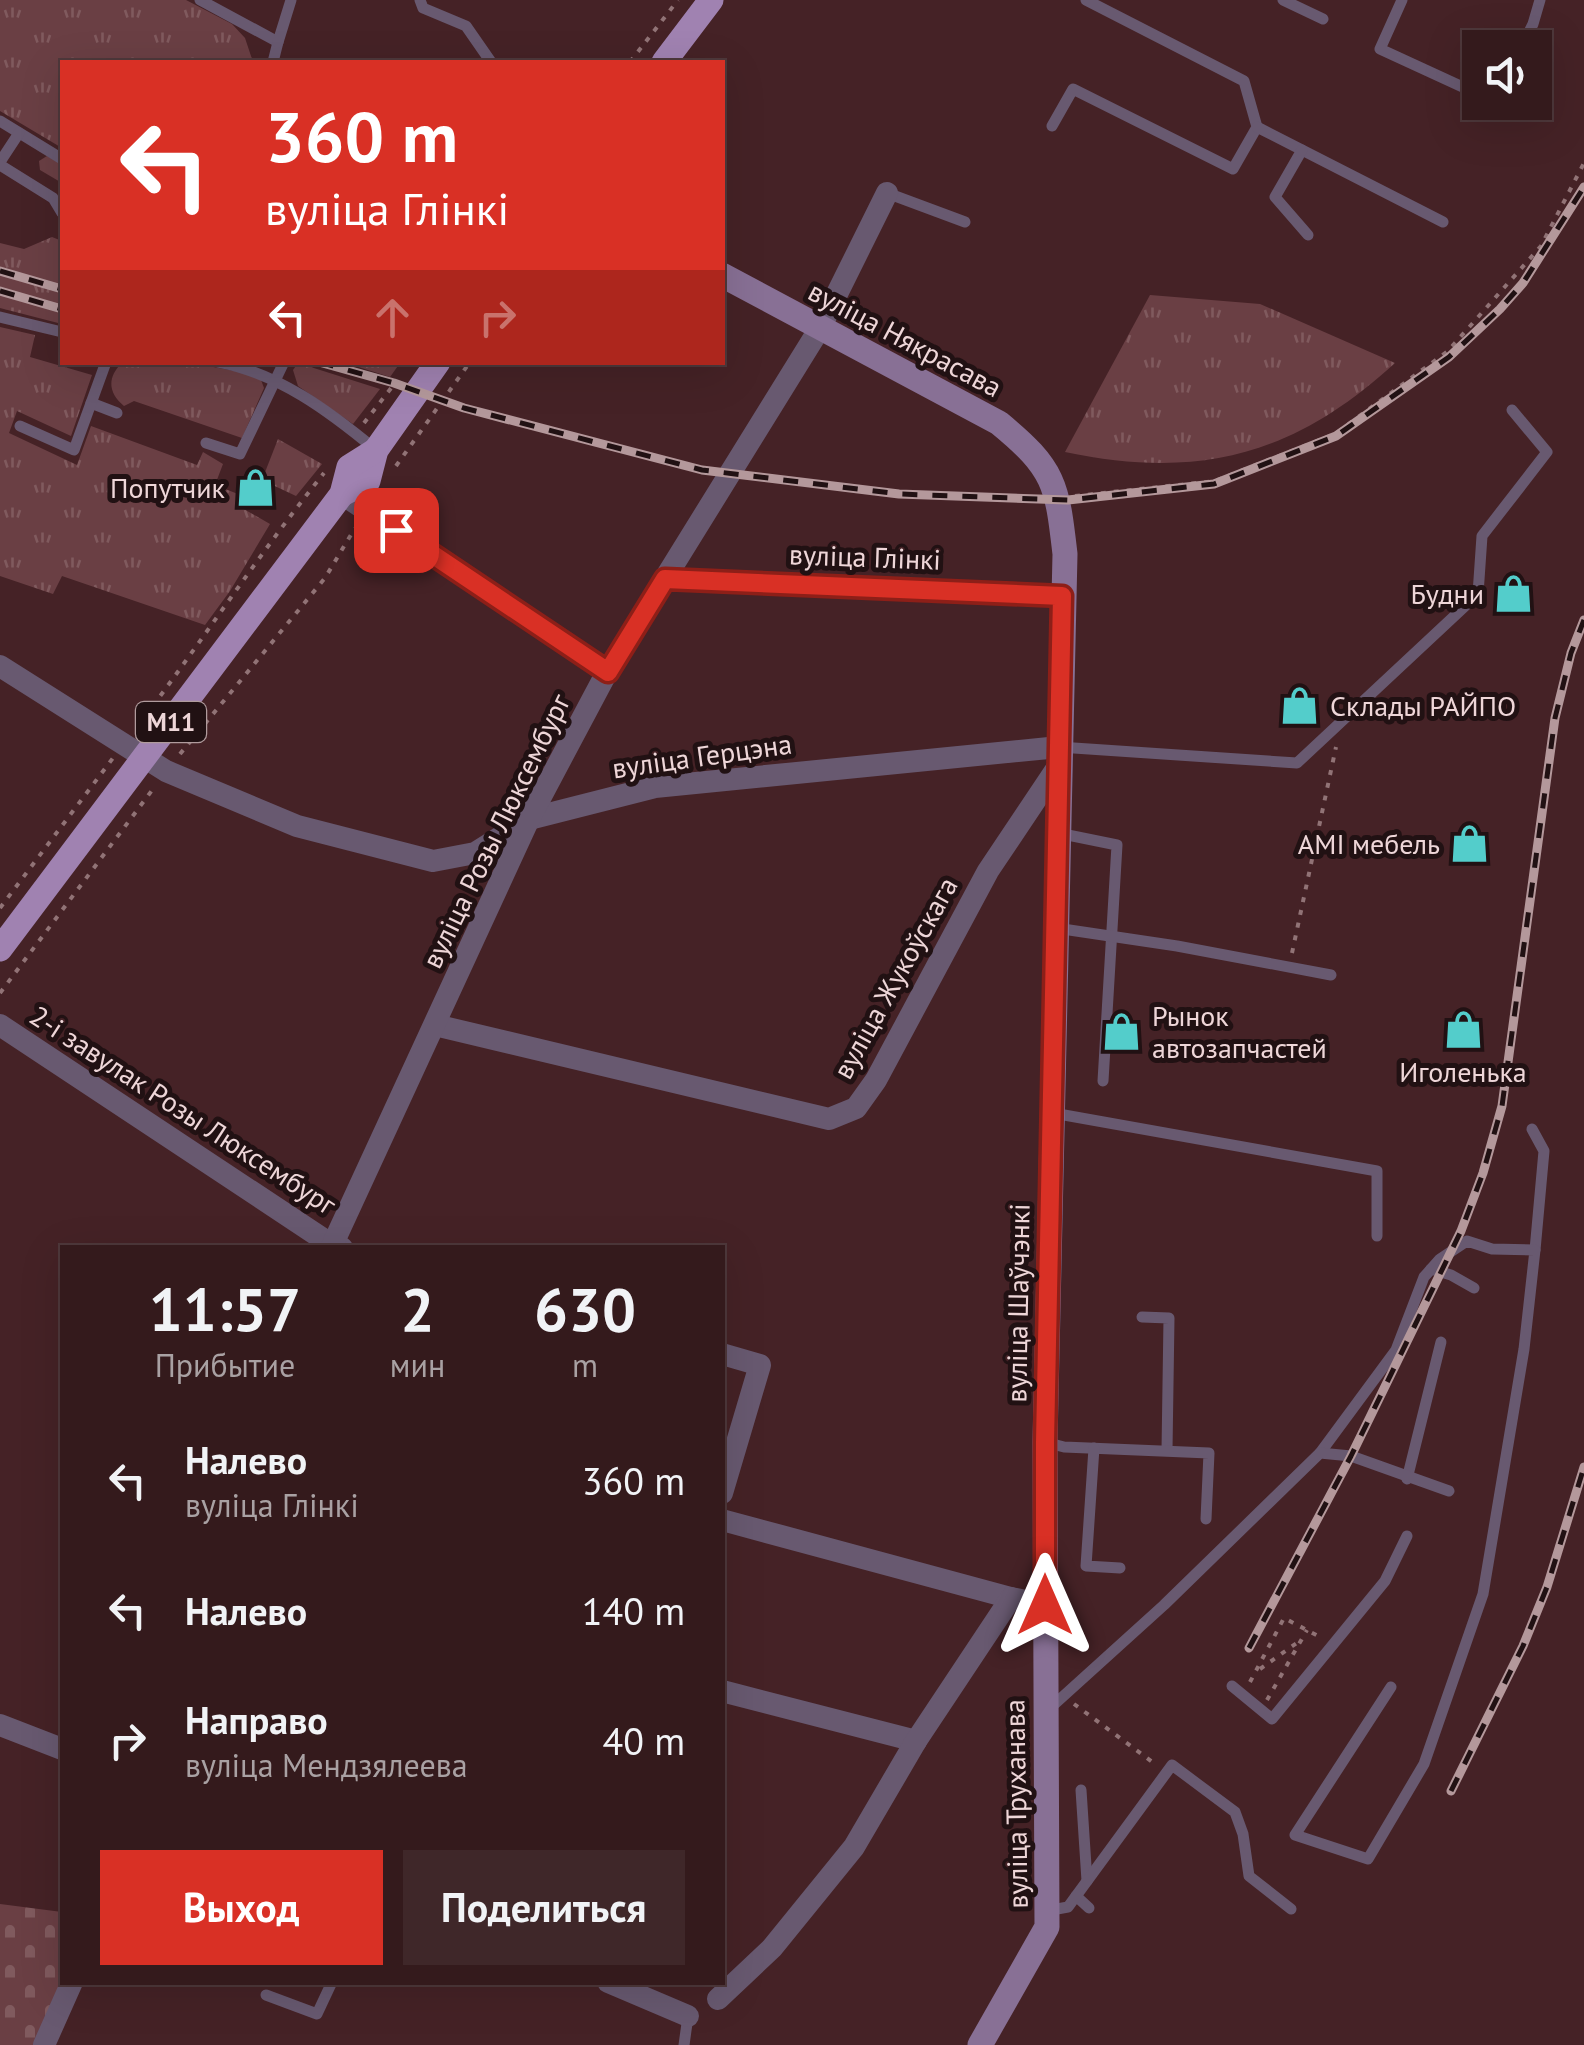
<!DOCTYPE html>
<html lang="ru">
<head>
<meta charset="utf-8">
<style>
	:root { --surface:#341a1c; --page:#3f2729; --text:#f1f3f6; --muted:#a9a1a3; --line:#4e383b; --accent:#d93025 }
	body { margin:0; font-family:"PT Sans",sans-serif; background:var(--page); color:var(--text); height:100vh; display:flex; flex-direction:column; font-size:38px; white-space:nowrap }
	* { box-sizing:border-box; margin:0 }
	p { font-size:32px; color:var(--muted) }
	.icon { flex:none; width:55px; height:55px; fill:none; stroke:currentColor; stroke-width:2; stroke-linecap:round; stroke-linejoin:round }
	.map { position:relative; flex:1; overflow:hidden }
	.panel { position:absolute; left:60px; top:1245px; width:665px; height:740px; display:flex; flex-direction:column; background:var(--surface); border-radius:0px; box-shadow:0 10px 40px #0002,0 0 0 2px var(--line) }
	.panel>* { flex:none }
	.guide { position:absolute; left:60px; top:60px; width:665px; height:305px; border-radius:0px; box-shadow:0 10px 40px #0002,0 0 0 2px var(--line); background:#d93025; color:#fff; overflow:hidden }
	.tools { position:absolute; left:1462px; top:30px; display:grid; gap:20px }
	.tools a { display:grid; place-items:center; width:90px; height:90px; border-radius:0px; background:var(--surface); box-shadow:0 10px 40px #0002,0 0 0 2px var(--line); font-size:50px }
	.pin { position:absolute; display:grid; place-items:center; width:85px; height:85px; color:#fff; margin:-42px; border-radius:20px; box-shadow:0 5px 15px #0006 }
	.me { position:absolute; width:110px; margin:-55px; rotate:0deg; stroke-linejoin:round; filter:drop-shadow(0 0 8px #0008) }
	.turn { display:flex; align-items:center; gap:35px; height:210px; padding:0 40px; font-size:45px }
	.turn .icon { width:130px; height:130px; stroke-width:2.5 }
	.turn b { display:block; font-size:70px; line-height:85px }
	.lanes { display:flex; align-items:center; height:95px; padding:0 40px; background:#0003; justify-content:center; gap:50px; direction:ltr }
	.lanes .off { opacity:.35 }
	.eta { display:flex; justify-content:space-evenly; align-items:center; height:170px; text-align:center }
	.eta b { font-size:60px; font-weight:700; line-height:70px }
	.button { display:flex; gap:20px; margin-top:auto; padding:20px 40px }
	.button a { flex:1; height:115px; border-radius:0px; background:var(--accent); color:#fff; font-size:40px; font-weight:700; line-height:115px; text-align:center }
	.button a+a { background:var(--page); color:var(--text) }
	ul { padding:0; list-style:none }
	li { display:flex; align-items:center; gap:30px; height:130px; padding:0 40px }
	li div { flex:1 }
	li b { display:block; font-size:38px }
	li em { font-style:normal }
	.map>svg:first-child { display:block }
</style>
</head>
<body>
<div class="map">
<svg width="1584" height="2045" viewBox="0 0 1584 2045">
	<defs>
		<pattern id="grass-tufts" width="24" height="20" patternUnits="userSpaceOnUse" patternTransform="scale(2.5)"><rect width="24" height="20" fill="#6a3f44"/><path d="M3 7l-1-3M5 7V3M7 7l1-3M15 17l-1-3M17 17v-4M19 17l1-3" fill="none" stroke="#805a5e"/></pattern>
		<pattern id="cemetery-stones" width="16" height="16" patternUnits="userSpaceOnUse" patternTransform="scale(2.5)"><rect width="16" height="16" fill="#6a3f44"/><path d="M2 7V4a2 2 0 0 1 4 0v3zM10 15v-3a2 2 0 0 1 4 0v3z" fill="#805a5e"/></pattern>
	</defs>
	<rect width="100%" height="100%" fill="#452226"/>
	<g fill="url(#grass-tufts)">
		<path d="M0 0H186L232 24 245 38 253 62H62V148L0 111Z"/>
		<path d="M47 156 62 164V183L40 170 39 161Z"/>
		<path d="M52 237 62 241V324L0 308V243L24 249Z"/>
		<path d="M1150 295 1260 304 1395 363C1293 456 1199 480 1065 452Z"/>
		<path d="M0 327 35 335 30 357 92 375 71 436 17 411 9 433 77 465 91 426 197 465 203 452 223 464 215 485 243 496 242 508 270 524 230 591 205 625 62 576 53 594 0 576Z"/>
		<path d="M186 362 246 373 261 380 264 388 242 438 134 401 124 406C108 393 107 377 122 363Z"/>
		<path d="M298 363 380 389 353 424 298 386 293 370Z"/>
		<path d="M346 363H400L390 377Z"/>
		<path d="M278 439 322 464 296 496 262 480Z"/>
	</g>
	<path fill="url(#cemetery-stones)" d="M0 1904 62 1912V1980L33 2045H0Z"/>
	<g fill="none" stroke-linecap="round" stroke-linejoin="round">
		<g stroke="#917376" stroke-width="4" stroke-dasharray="5 8" stroke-linecap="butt">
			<path d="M630 62 678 0"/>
			<path d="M364 423 395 383"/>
			<path d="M396 466 470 362"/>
			<path d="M1075 496 1215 481 1335 434 1448 351 1541 246 1584 163"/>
			<path d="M137 727C201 643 258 555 324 473"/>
			<path d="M180 754 325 578 355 528"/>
			<path d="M0 908 113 758"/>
			<path d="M1292 953 1336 747"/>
			<path d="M0 993 153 789"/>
			<path d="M1260 1669 1301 1640"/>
			<path d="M1250 1682 1284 1618 1322 1638"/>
			<path d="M1267 1700 1307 1630"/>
			<path d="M1074 1704 1155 1764"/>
		</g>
		<g stroke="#685970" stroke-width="11">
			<path d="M200 0 278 42 273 62"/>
			<path d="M420 0 423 8 466 26 491 62"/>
			<path d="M1283 0 1323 19"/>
			<path d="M1402 0 1380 49 1480 95"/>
			<path d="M278 42 291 0"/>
			<path d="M1521 48 1533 24 1540 0"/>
			<path d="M0 121 62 159"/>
			<path d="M1052 126 1073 89 1233 169 1257 127 1244 81 1086 0"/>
			<path d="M1257 127 1443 222"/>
			<path d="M1302 150 1275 197 1308 235"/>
			<path d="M0 162 19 133"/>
			<path d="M0 165 53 198 62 213"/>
			<path d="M887 193 965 222"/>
			<path d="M0 317 62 332"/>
			<path d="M218 362C278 373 329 411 376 450"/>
			<path d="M91 403 117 413"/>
			<path d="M20 426 74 450 106 362"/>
			<path d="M206 443 240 454 284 362"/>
			<path d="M1059 747 1297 763 1478 594 1482 536 1547 452 1512 410"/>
			<path d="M1058 833 1117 845 1103 1081"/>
			<path d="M1056 928 1177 946 1331 975"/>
			<path d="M1053 1113 1377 1171V1236"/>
			<path d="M1532 1129 1544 1151 1535 1250"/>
			<path d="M1431 1269 1451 1275 1474 1288"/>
			<path d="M1142 1317 1169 1318 1167 1450"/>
			<path d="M1045 1442 1064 1447 1209 1453 1206 1519"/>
			<path d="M1094 1448 1086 1566 1120 1568"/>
			<path d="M1320 1453 1396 1350 1424 1277 1440 1259 1467 1241 1492 1249 1535 1250 1524 1349 1483 1594 1424 1764 1368 1859 1295 1835 1391 1687"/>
			<path d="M1407 1479 1441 1342"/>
			<path d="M1232 1686 1272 1719 1385 1581 1407 1536"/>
			<path d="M1048 1710 1164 1605 1320 1453 1351 1456 1449 1491"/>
			<path d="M1081 1790 1087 1881"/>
			<path d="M1076 1896 1089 1908"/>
			<path d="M1046 1911 1068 1907 1172 1765 1235 1812 1243 1834 1249 1876 1291 1909"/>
			<path d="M266 1995 317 2014 332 1982"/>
			<path d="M684 2045 688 2016"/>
		</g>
		<g stroke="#685970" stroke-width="22">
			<path d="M342 494 607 672"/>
			<path d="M665 579 1062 596"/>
			<path d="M0 666 166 771 297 826 433 861 475 853 529 819 655 787 1059 747"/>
			<path d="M0 1025 332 1245 342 1248"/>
			<path d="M435 1025 829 1119 856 1108 876 1080 988 871 1059 765"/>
			<path d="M331 1248 529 819 607 672 820 328 887 193"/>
			<path d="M722 1354 760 1365 722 1493"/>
			<path d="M722 1520 1011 1598"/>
			<path d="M722 1691 916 1741"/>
			<path d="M0 1725 62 1749"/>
			<path d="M608 1982 688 2016"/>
			<path d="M718 1999 772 1948 854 1847 916 1741 1011 1598 1045 1605"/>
			<path d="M44 2045 72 1982"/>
		</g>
		<path stroke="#887095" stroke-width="25" d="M722 275 999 423C1055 469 1057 484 1065 554L1045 1442 1047 1927 980 2045"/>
		<g stroke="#a082b1" stroke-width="25">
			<path d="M664 62 711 0"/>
			<path d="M342 494 368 481 376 450 438 362"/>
			<path d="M0 949 342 494 349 467 376 450"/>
		</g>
		<defs>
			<g id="rail">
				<path d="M0 271 62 289"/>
				<path d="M0 291 62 309"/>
				<path d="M319 362 394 383 464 408 702 470 899 494 1068 500 1214 484 1336 436 1449 357 1500 309 1523 283 1584 187"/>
				<path d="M1249 1648 1351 1456 1461 1231 1483 1173 1502 1106 1555 718 1571 653 1584 620"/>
				<path d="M1451 1791 1523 1646 1547 1587 1584 1467"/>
			</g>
		</defs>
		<use href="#rail" stroke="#b4989b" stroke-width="9"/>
		<use href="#rail" stroke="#211113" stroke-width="5" stroke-dasharray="15" stroke-linecap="butt"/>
	</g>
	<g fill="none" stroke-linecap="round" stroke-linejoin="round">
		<defs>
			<path id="route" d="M396 530 608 672 665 579 1062 596 1045 1442V1605"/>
		</defs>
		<use href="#route" stroke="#8d1f18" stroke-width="25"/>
		<use href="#route" stroke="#d93025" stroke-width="18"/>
	</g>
	<defs>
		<symbol id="shop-bare" viewBox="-9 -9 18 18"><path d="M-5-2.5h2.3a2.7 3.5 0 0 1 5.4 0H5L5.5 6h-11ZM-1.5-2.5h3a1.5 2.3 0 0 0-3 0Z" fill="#53cdcb" stroke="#211113" stroke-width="2.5" paint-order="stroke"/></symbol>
	</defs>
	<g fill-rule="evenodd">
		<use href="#shop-bare" x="228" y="460" width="55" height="55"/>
		<use href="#shop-bare" x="1486" y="566" width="55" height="55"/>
		<use href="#shop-bare" x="1272" y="678" width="55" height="55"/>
		<use href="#shop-bare" x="1442" y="816" width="55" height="55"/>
		<use href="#shop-bare" x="1436" y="1002" width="55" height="55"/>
		<use href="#shop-bare" x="1094" y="1004" width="55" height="55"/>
	</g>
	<g text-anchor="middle" stroke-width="10" stroke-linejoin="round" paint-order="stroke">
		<rect fill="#211113" stroke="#b09b9d" stroke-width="2.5" x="136" y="702" width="70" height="40" rx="8"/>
		<g font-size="25" font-weight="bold" fill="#eed6d8">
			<text x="171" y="731">М11</text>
		</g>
		<g font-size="28" fill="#eed6d8" stroke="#211113">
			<text transform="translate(905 339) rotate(28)" y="10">вуліца Някрасава</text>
			<text transform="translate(865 557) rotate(2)" y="10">вуліца Глінкі</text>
			<text transform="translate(702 756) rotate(-8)" y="10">вуліца Герцэна</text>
			<text transform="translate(496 831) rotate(-64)" y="10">вуліца Розы Люксембург</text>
			<text transform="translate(895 978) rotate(-61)" y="10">вуліца Жукоўскага</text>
			<text transform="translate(183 1110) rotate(33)" y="10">2-і завулак Розы Люксембург</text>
			<text transform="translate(1018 1303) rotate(-89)" y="10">вуліца Шаўчэнкі</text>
			<text transform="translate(1016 1804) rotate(-91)" y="10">вуліца Труханава</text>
		</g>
		<g font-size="28" fill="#eed6d8" stroke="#211113" text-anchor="end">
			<text x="225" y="498">Попутчик</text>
			<text x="1484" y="604">Будни</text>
			<text x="1330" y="716" text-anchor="start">Склады РАЙПО</text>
			<text x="1440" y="854">AMI мебель</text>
			<text x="1152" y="1026" text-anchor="start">Рынок<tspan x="1152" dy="32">автозапчастей</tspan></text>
			<text x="1463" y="1082" text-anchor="middle">Иголенька</text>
		</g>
	</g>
</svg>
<div class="tools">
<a><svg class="icon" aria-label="sound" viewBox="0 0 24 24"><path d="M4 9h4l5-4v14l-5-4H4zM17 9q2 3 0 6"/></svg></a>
</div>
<div class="pin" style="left:396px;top:530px;background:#d93025"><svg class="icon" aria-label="arrive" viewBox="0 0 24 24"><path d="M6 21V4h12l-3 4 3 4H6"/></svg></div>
<svg class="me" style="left:1045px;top:1605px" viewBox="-20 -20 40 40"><path d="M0-17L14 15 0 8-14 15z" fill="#d93025" stroke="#fff" stroke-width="4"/></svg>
<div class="guide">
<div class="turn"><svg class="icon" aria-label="left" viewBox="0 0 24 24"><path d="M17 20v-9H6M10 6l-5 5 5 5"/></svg><div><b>360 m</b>вуліца Глінкі</div></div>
<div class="lanes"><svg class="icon" aria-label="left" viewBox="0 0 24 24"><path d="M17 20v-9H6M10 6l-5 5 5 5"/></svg><svg class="icon off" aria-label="ahead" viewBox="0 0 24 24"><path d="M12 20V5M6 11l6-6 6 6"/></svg><svg class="icon off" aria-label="right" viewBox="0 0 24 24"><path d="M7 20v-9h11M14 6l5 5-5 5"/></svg></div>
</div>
<section class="panel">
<div class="eta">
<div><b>11:57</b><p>Прибытие</p></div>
<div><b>2</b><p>мин</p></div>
<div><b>630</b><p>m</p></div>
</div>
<ul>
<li><svg class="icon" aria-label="left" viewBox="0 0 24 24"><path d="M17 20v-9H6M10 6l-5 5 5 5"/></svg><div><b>Налево</b><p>вуліца Глінкі</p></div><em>360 m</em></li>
<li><svg class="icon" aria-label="left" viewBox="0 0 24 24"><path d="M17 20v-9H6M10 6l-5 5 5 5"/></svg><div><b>Налево</b></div><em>140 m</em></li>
<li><svg class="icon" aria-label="right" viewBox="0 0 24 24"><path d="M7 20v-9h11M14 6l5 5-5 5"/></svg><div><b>Направо</b><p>вуліца Мендзялеева</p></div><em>40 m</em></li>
</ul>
<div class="button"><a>Выход</a><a>Поделиться</a></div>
</section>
</div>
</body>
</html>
